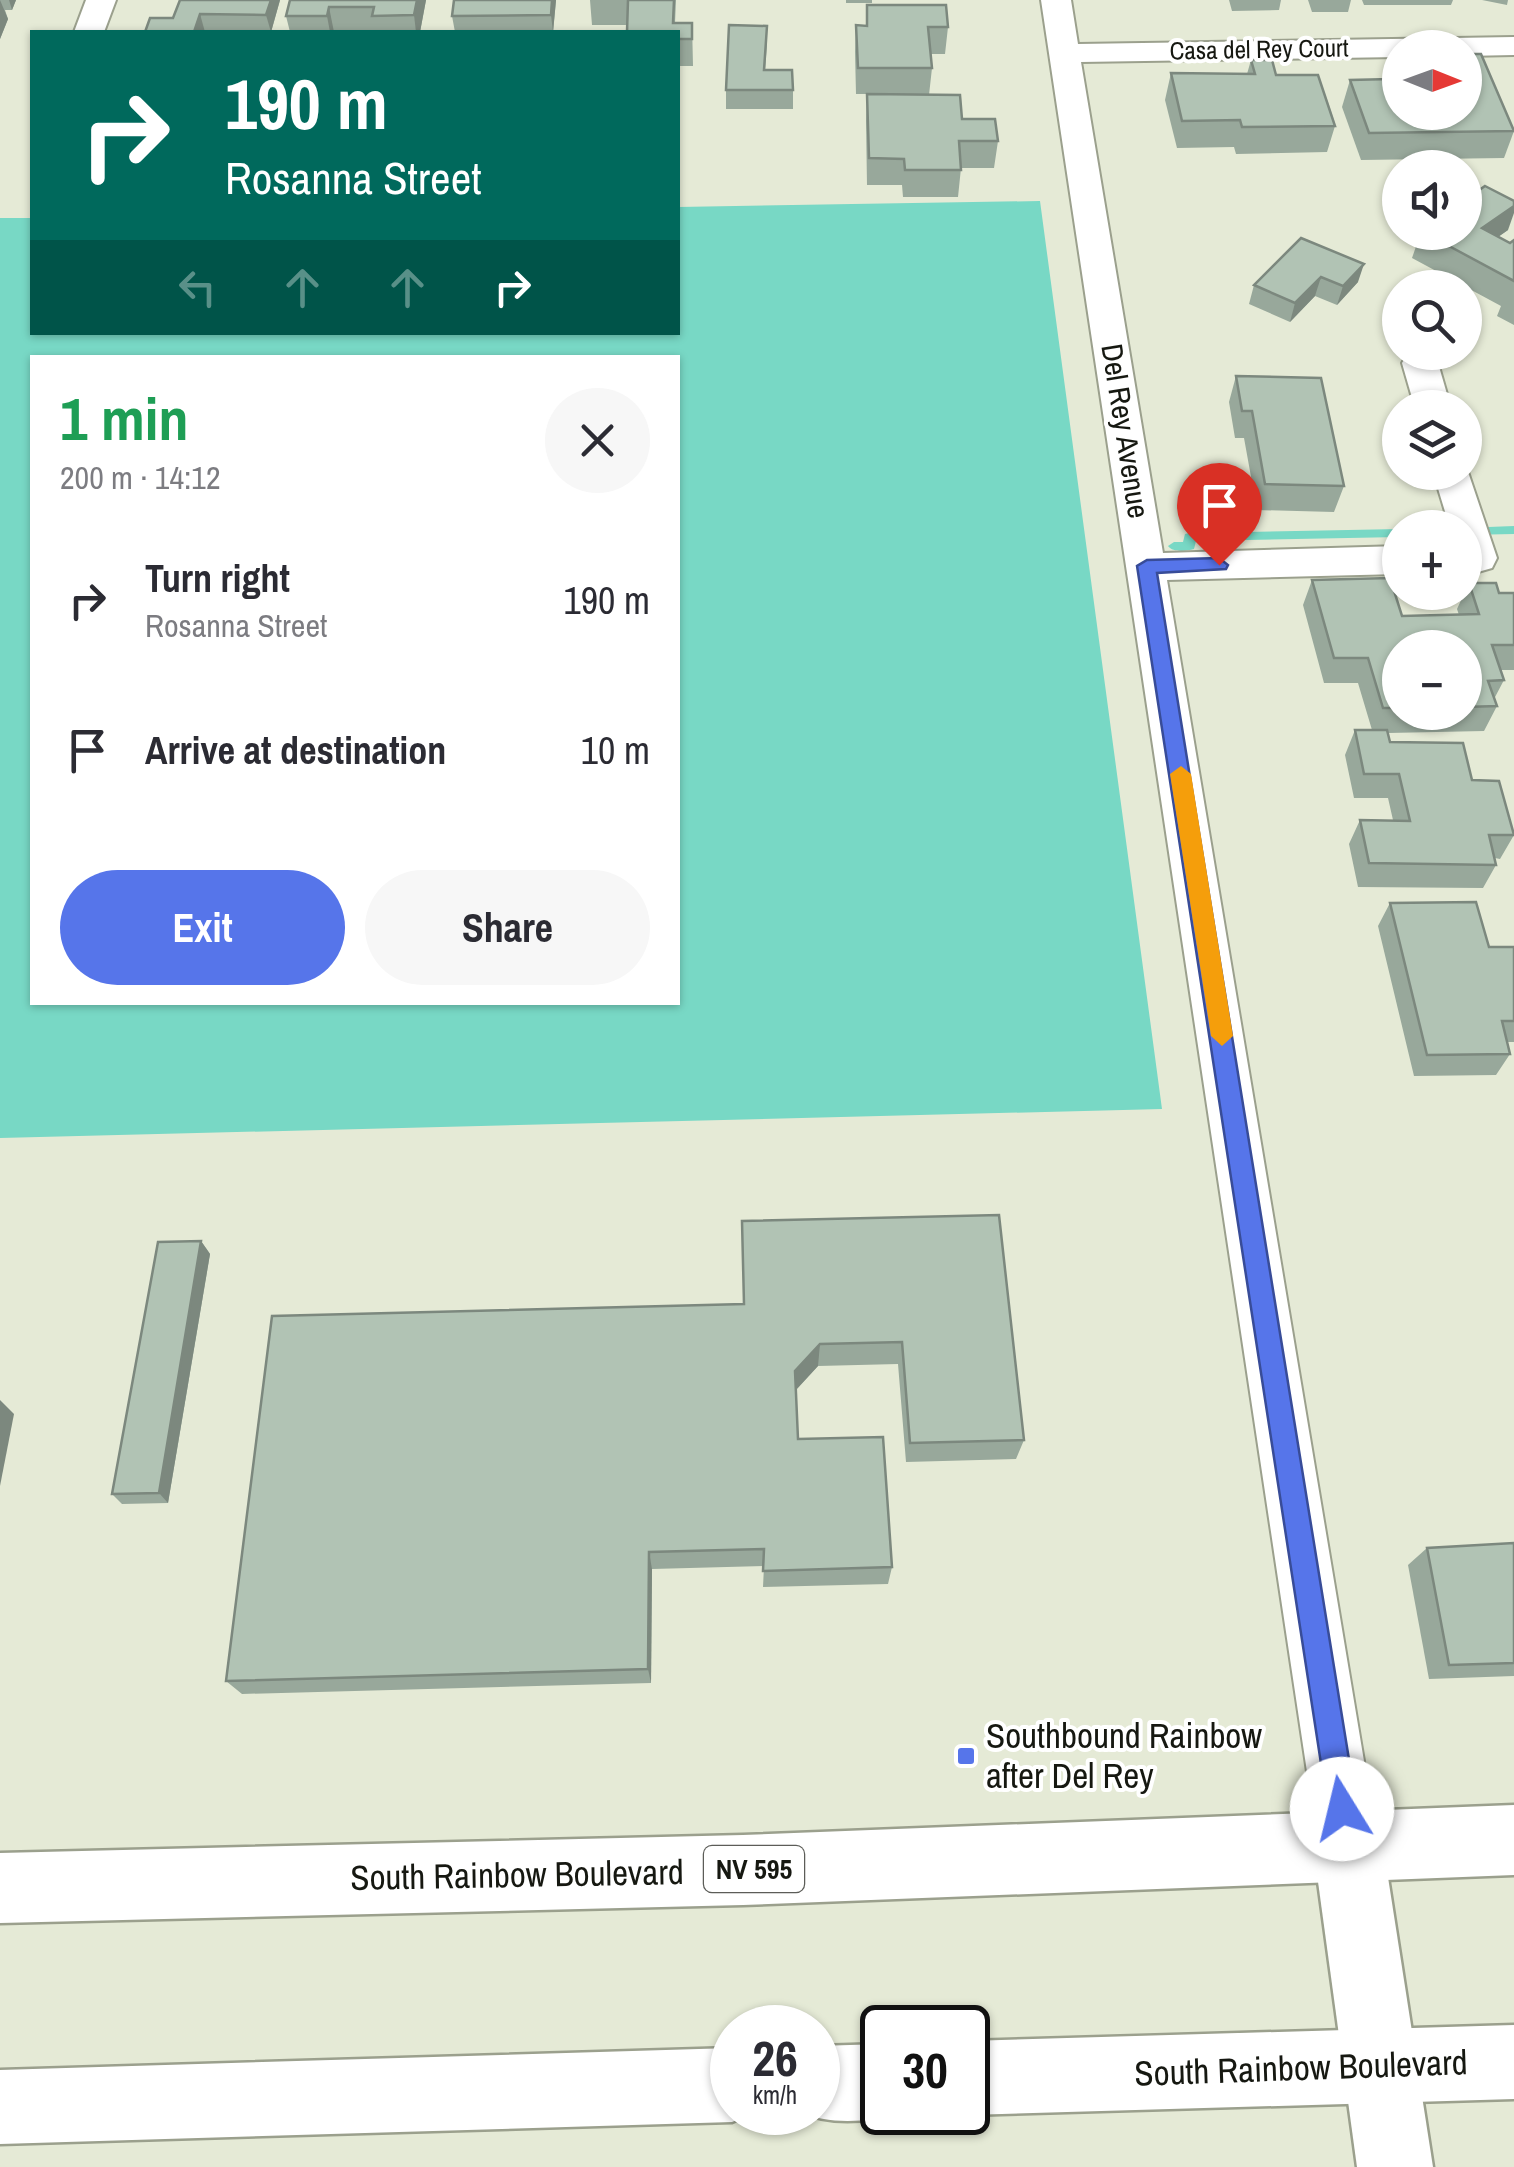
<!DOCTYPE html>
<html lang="en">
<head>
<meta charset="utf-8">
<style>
	:root { --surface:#fff; --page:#f7f7f7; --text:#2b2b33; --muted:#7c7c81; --accent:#5675ea }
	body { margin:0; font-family:"Archivo Narrow",sans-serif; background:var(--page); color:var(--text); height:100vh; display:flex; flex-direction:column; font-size:38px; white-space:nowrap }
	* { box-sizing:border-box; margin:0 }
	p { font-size:32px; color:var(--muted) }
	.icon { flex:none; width:55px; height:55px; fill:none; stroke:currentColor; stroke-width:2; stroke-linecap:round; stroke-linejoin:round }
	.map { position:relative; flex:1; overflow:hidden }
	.details { position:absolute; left:30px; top:355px; width:650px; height:650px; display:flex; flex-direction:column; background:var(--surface); border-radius:0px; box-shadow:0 2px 8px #0004 }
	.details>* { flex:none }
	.banner { position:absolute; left:30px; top:30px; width:650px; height:305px; border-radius:0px; box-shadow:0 2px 8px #0004; background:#00695c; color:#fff; overflow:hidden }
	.needle { width:65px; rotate:91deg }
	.buttons { position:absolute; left:1382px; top:30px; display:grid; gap:20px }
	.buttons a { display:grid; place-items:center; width:100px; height:100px; border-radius:50%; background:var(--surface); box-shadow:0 2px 8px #0004; font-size:50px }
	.speed { position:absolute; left:710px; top:2005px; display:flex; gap:20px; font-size:50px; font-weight:700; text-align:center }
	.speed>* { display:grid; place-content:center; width:130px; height:130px; border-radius:50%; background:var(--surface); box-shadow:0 2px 8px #0004; line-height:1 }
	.speed small { font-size:25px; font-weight:400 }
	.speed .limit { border:5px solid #111; border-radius:15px; background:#fff; color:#111 }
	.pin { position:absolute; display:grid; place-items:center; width:85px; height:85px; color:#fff; margin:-102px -42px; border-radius:50% 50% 50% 0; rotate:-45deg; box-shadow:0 0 10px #0007 }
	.pin .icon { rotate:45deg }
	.me { position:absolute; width:110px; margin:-55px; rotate:351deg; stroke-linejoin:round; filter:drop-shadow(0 0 8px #0008) }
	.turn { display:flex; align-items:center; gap:35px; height:210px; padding:0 30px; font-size:45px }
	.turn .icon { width:130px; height:130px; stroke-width:2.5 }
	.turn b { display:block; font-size:70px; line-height:85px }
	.lanes { display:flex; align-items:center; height:95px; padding:0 30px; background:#0003; justify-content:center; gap:50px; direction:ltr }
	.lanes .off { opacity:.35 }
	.round { display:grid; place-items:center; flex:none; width:105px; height:105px; border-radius:52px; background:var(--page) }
	.headline { display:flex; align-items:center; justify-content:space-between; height:170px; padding:0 30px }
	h1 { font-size:60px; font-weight:700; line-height:75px; color:#1e9e55 }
	.cta { display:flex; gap:20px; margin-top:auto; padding:20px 30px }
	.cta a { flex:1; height:115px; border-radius:60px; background:var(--accent); color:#fff; font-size:40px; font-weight:700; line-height:115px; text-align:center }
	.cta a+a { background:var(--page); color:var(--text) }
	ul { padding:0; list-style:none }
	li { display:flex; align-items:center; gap:30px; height:150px; padding:0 30px }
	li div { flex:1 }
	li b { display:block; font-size:38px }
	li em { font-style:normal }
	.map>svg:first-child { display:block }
</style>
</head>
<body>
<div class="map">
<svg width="1514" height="2167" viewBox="0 0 1514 2167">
	<rect width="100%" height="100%" fill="#e5ead6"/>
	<path fill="#78d8c5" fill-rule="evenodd" d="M1040 201 1162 1109 0 1138V218H32V332H678V207ZM32 358H678V1002H32Z"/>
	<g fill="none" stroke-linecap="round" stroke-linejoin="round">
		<g fill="#78d8c5" fill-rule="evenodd">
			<path d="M1514 526V534L1465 535V528H1463Z"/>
			<path d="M1400 529V537L1196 541 1194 549C1187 551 1173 553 1168 546L1174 542H1183L1185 534 1189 533Z"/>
		</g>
		<defs>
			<g id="street">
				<path d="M86 0H116L104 32H74Z"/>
				<path d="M1041 0H1071L1078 44 1514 37V55L1465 56V48H1400V57L1081 62 1163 553 1400 546V574L1167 580 1378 1845 1369 1866 1348 1875 1327 1866 1318 1845Z"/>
				<path d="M1424 352 1438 363 1451 408H1415L1402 363 1407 355Z"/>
				<path d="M1465 463 1497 558 1492 568 1478 572 1465 568V528H1450L1433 472H1465Z"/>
			</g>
			<path id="secondary" d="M1348 1810 1373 1820 1383 1845 1433 2167H1357L1313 1845 1323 1820Z"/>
			<g id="primary">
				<path d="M1514 1805V1875L743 1905 0 1923V1853L743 1835Z"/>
				<path d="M1514 2025V2099L968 2115 962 2112H968V2041Z"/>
				<path d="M882 2044V2112H895C868 2124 827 2124 800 2112H818V2046Z"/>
				<path d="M732 2048V2112H755L732 2122 0 2144V2070Z"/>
			</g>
		</defs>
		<use href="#street" stroke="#9ba08d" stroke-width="4"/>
		<use href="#secondary" stroke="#9ba08d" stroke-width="5"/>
		<use href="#primary" stroke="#9ba08d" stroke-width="5"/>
		<use href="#street" fill="#fff" fill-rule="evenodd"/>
		<use href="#secondary" fill="#fff" fill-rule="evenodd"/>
		<use href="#primary" fill="#fff" fill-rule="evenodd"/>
	</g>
	<g fill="#98a89b" fill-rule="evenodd">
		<path d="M0 0H16L12 10H5L8 19 0 39Z"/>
		<path d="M280 0 271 32H145L173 18Z"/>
		<path d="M290 0H426L420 32H290L286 16Z"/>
		<path d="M454 0H556L553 32H455L452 16Z"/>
		<path d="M590 0H676L675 23H692L693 66H678V32L627 25H592Z"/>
		<rect x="846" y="0" width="26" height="3"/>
		<path d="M1229 0H1281L1279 10 1232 11Z"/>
		<path d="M1308 0H1351L1348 12H1312Z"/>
		<path d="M1362 0H1453L1451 5H1364Z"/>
		<path d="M1482 0H1508L1507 5Z"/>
		<path d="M867 5 948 27 945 54H931L932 68 929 95 962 119 998 141 994 168H961L958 197H903L902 185H867L866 121 867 94H856L855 52 856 25 866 26Z"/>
		<path d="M767 44 765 70 793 90V109H726V90Z"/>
		<path d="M1251 60 1276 75 1335 126 1327 152 1236 154 1234 147 1177 148 1165 100 1171 73 1247 74Z"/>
		<path d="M1350 80 1393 86 1514 131 1504 158 1361 160 1342 107Z"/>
		<path d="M1508 230 1498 237 1510 243 1514 240V325L1497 316 1501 306 1412 258 1421 232H1465Z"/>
		<path d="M1301 238 1358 282 1337 305 1315 296 1290 322 1249 304 1254 285Z"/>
		<path d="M1236 376 1344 486 1334 512 1257 510 1244 438H1235L1229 402Z"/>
		<path d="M1312 580 1402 616 1459 615 1457 609 1469 583 1499 593H1514V670H1500L1504 680 1494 699 1497 706 1484 731 1388 733 1390 742 1472 780 1514 835 1500 859 1495 858 1496 865 1483 888 1358 887 1349 844 1360 820H1393L1388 798H1354L1345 755 1355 730H1372L1358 683H1324L1303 605ZM1400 648H1465V712H1400Z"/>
		<path d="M1390 903 1489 947H1514V1042H1507L1510 1054 1496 1075 1414 1076 1378 926Z"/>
		<path d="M999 1215 1024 1440 1016 1459 906 1462 898 1364 818 1366 796 1390 798 1439 892 1567 888 1584 763 1587 764 1566 652 1569 651 1683 242 1694 226 1681 744 1304Z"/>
		<path d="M201 1241 210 1254 168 1503 122 1504 112 1494Z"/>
		<path d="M1514 1543V1676L1429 1679 1408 1565 1427 1548Z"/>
	</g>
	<g fill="#7c887e">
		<path d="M0 0 8 19 0 39Z"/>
		<path d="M9 0H16L12 10Z"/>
		<path d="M271 0H280L271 32 266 15Z"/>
		<path d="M417 0H426L420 32H416L414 15Z"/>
		<path d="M552 0H556L553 32 551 15Z"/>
		<path d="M329 7 334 32H330L327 16Z"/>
		<path d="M200 14 205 32H194Z"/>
		<path d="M1514 206V213L1508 230 1472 255 1482 228Z"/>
		<path d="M1364 264 1358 282 1337 305 1343 286Z"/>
		<path d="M1321 277 1315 296 1290 322 1295 303Z"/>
		<path d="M201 1241 210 1254 168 1503 159 1493Z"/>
		<path d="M820 1344 818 1366 794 1392 795 1371Z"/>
		<path d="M0 1400 14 1414 0 1486Z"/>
		<path d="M649 1552 652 1569 651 1683 648 1669Z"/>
	</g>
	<g fill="#b1c3b4" stroke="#7c887e" stroke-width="2.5">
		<path d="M180 0H271L266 15 200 14 194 32H145L150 18H173Z"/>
		<path d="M290 0H417L414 15 372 16 374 7H329L327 16H286Z"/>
		<path d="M454 0H552L551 15 452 16Z"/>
		<path d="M628 0H674L673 23H692V39H678V32H627Z"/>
		<path d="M867 5H946L948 27H928L932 68H858L856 25 867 26Z"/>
		<path d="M729 25 767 26 764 70H792L793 90H726Z"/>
		<path d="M1465 54H1481L1514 131 1369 133 1350 80 1391 79 1393 86H1400V112H1465Z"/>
		<path d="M1251 60H1272L1276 75H1318L1335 126 1242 127 1240 120 1182 121 1171 73 1255 74Z"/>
		<path d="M867 94 960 95 962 119H995L998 141H959L961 170H905L904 159 869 158Z"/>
		<path d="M1485 186 1514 201V206L1482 228 1510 243 1514 240V281L1423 232H1465V200Z"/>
		<path d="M1301 238 1364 264 1343 286 1321 277 1295 303 1254 285Z"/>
		<path d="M1236 376 1321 378 1344 486 1265 484 1252 411H1242Z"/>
		<path d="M1390 578 1402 616 1479 614 1469 583H1496L1499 593H1514V645H1492L1504 680 1488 681 1497 706 1465 707V648H1400V708H1383L1368 658H1334L1312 580Z"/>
		<path d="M1355 730H1387L1390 742 1463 743 1472 780 1499 781 1514 835H1489L1496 865 1369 863 1360 820 1410 821 1399 774H1364Z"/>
		<path d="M1476 902 1489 947H1514V1021H1502L1510 1054 1427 1055 1390 903Z"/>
		<path d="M999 1215 1024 1440 910 1443 902 1342 820 1344 795 1371 798 1439 883 1437 892 1567 763 1571 764 1549 649 1552 648 1669 226 1681 272 1316 744 1304 742 1221Z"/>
		<path d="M201 1241 159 1493 112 1494 158 1242Z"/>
		<path d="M1514 1543V1663L1449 1665 1427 1548Z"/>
	</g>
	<path fill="#5675ea" stroke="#384c98" stroke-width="2.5" d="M1219 558 1228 565 1226 569 1157 573 1357 1809 1353 1819 1342 1823 1332 1819 1328 1809 1137 566 1147 560Z"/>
	<path fill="#f59e0b" d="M1181 766 1191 774 1233 1036 1222 1046 1211 1036 1170 774Z"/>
	<rect fill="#5675ea" stroke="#fff" stroke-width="4" x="956" y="1746" width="20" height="20" rx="5"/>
	<g text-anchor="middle" stroke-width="8" stroke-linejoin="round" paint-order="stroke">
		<g font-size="25" fill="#161811" stroke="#fff">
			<text transform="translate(1259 49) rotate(-1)" y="9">Casa del Rey Court</text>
		</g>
		<rect fill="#fff" stroke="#5c5d58" stroke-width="2.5" x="704" y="1846" width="100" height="46" rx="8"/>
		<g font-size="28" font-weight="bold" fill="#161811">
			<text x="754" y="1879">NV 595</text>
		</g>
		<g font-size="30" fill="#161811" stroke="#fff">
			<text transform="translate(1125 431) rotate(81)" y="10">Del Rey Avenue</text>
		</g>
		<g font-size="35" fill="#161811" stroke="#fff" text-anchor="start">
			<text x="986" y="1748">Southbound Rainbow<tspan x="986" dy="40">after Del Rey</tspan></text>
		</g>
		<g font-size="35" fill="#161811" stroke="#fff">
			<text transform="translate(517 1875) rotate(-1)" y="12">South Rainbow Boulevard</text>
			<text transform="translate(1301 2068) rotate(-2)" y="12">South Rainbow Boulevard</text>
		</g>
	</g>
</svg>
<div class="buttons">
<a><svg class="needle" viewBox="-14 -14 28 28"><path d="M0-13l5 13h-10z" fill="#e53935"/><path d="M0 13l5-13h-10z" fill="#7c7c81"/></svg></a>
<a><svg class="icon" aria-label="sound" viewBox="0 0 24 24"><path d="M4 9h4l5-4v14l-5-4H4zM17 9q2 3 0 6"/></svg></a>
<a><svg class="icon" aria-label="search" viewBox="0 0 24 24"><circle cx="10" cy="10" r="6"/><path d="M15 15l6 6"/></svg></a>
<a><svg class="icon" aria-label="layers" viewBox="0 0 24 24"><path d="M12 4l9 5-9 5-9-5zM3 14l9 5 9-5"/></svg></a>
<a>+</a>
<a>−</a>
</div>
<div class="speed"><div>26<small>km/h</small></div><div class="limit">30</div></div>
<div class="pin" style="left:1219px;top:565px;background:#d93025"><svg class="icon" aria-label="arrive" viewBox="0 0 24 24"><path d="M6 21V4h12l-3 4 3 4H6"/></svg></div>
<svg class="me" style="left:1342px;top:1809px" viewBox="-20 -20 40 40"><circle r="19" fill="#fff"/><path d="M0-13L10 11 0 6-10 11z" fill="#5675ea"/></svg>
<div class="banner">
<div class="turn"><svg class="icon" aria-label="right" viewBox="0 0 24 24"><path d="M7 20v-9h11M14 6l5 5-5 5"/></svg><div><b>190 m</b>Rosanna Street</div></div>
<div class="lanes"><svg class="icon off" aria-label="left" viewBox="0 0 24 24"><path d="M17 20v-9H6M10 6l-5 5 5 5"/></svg><svg class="icon off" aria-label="ahead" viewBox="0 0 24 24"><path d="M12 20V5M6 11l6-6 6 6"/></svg><svg class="icon off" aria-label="ahead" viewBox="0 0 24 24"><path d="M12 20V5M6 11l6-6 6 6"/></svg><svg class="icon" aria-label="right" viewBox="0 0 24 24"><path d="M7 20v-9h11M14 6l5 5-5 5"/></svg></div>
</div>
<section class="details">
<div class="headline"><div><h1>1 min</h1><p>200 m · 14:12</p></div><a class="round"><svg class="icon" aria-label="close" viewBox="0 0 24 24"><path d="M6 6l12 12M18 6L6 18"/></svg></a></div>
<ul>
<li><svg class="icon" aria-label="right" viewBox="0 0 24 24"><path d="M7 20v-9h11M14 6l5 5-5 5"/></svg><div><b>Turn right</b><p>Rosanna Street</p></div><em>190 m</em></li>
<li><svg class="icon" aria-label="arrive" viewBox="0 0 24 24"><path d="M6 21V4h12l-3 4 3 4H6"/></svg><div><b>Arrive at destination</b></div><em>10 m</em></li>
</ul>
<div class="cta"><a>Exit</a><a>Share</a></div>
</section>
</div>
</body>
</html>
